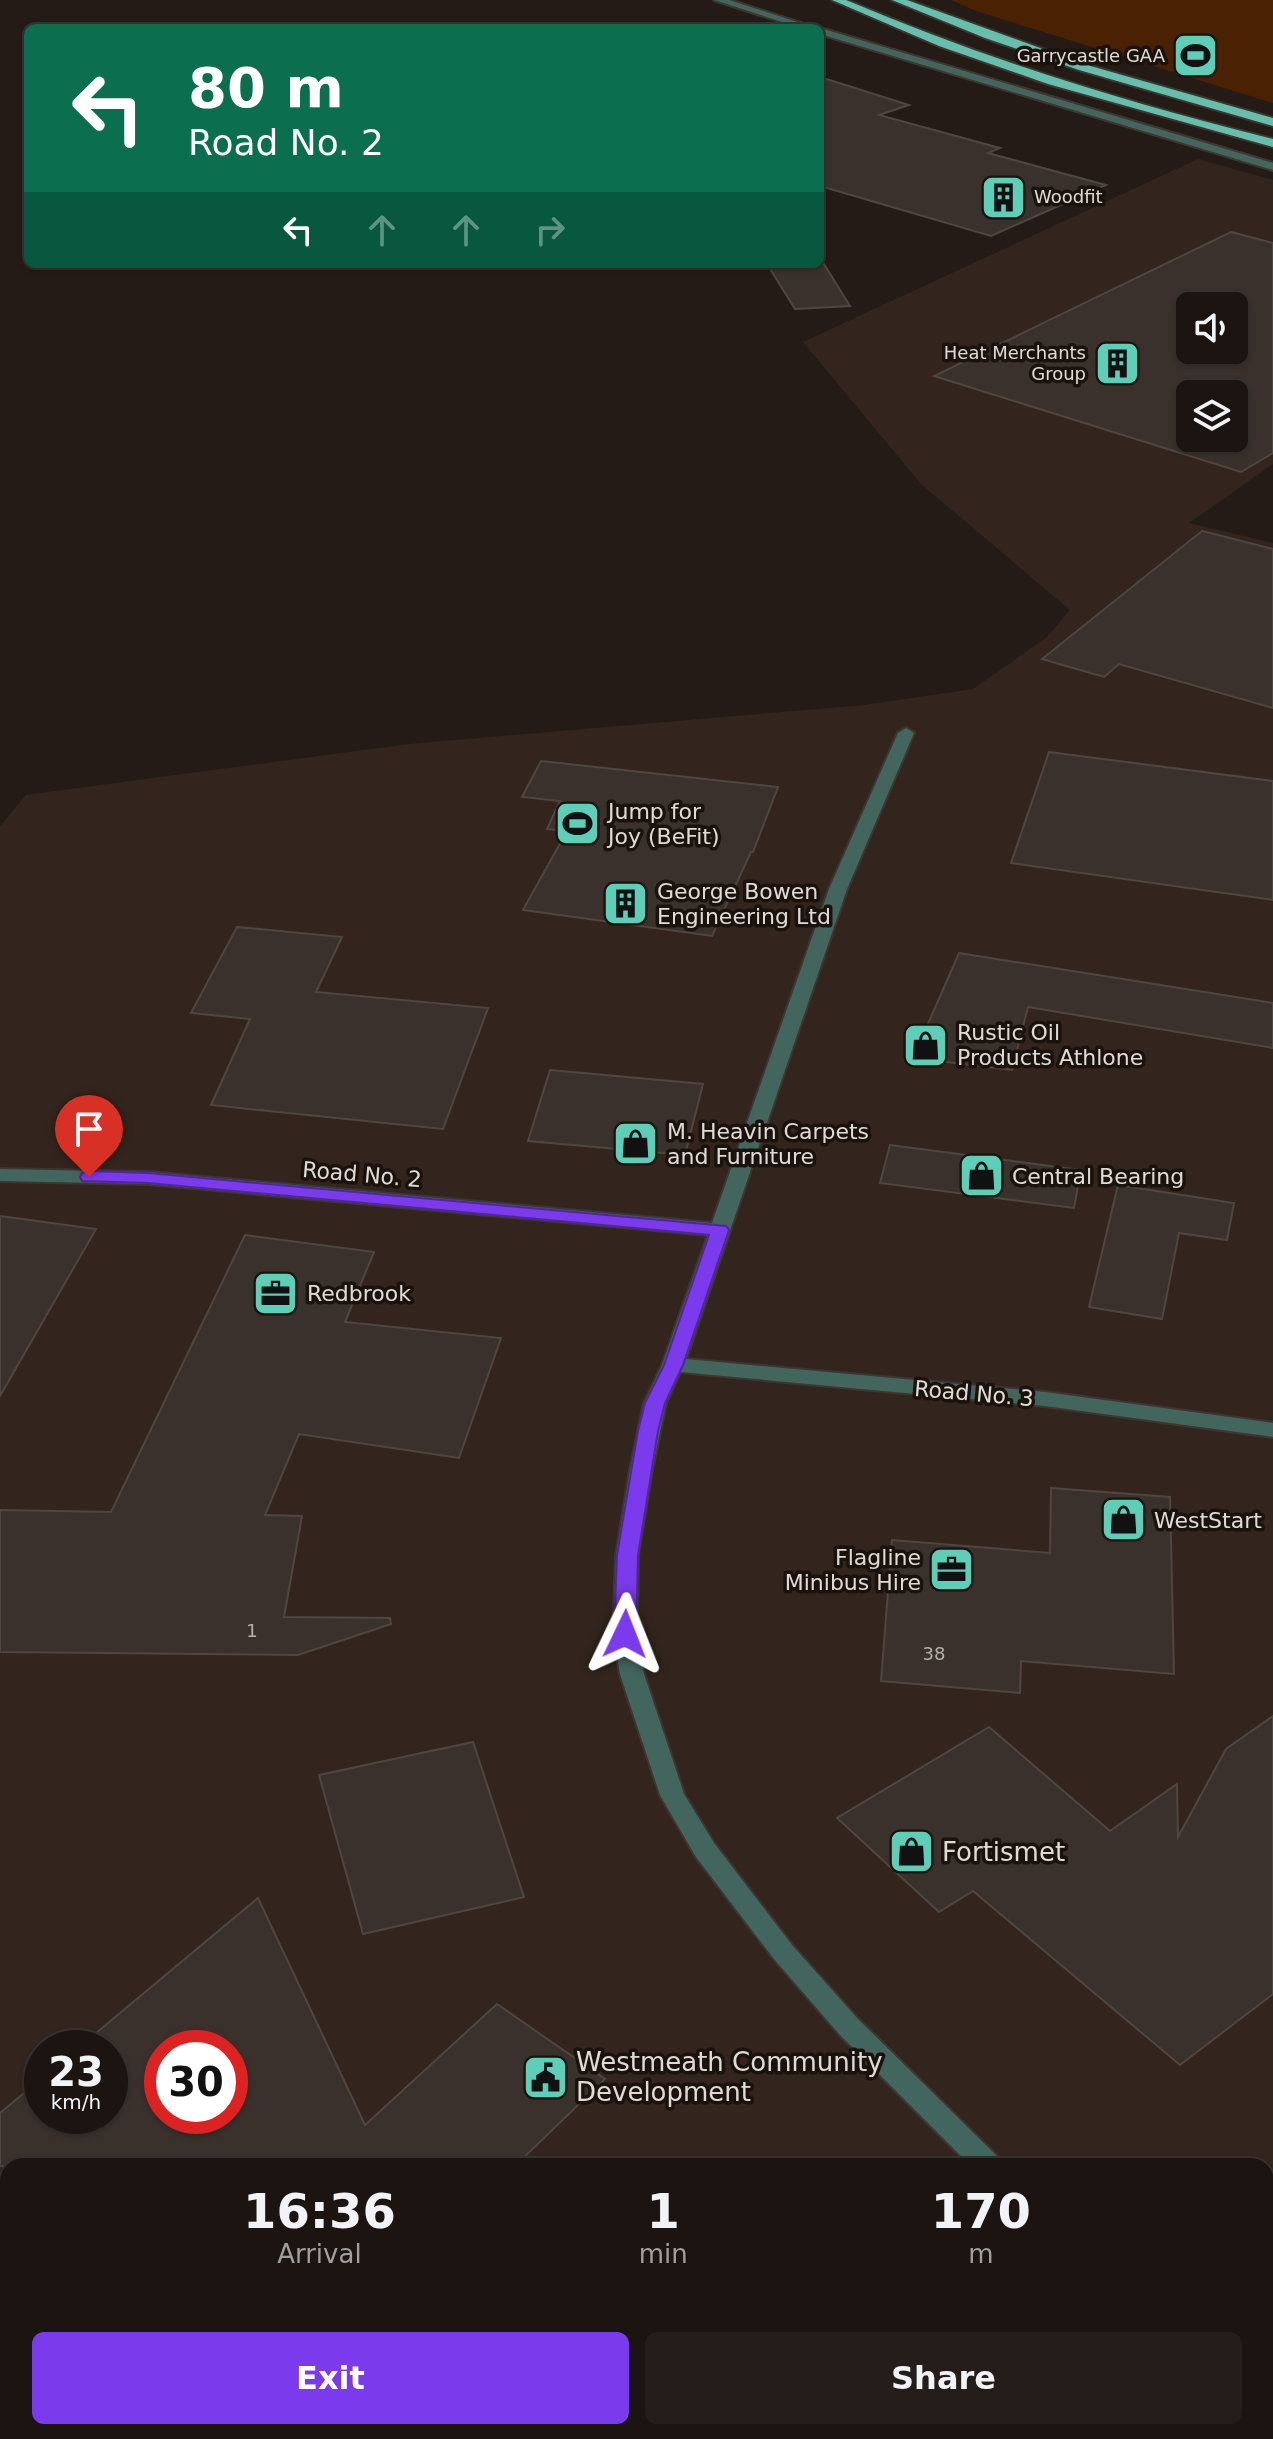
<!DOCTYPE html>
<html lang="en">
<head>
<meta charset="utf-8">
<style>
	:root { --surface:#1b1410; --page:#241d19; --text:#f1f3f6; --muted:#a09e9f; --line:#393330; --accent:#7c3aed }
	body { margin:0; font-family:"DejaVu Sans",sans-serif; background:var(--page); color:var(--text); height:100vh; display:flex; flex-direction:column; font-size:30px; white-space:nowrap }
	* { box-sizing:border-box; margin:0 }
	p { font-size:26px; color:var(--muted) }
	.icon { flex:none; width:44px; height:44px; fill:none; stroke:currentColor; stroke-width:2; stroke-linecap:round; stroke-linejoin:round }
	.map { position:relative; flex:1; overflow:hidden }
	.panel { position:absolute; left:0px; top:2158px; width:1274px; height:282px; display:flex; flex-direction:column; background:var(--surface); border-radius:24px 24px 0 0; box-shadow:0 2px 6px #0004,0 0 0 2px var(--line) }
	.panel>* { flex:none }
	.guide { position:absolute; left:24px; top:24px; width:800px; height:244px; border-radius:12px; box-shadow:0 2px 6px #0004,0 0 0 2px var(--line); background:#0b6e4f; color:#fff; overflow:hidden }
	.buttons { position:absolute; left:1176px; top:292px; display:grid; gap:16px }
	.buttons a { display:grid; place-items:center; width:72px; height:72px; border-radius:12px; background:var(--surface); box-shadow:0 2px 6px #0004,0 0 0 2px var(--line); font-size:40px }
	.speed { position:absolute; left:24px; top:2030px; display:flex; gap:16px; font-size:40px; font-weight:700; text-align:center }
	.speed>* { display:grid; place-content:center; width:104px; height:104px; border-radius:50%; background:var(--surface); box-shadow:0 2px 6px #0004,0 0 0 2px var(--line); line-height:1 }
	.speed small { font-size:20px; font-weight:400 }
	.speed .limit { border:12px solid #d22; background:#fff; color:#111 }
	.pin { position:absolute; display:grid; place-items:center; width:68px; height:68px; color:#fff; margin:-82px -34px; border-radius:50% 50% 50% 0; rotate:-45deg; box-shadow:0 0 8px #0007 }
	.pin .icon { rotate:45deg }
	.me { position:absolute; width:88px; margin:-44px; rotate:2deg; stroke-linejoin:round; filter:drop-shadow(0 0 6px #0008) }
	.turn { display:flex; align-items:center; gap:28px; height:168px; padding:0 32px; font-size:36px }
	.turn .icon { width:104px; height:104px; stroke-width:2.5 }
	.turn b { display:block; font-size:56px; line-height:68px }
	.lanes { display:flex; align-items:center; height:76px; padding:0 32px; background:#0003; justify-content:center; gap:40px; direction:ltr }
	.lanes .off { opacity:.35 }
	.eta { display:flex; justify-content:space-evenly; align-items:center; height:136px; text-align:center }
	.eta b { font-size:48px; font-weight:700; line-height:56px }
	.action { display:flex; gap:16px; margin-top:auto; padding:16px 32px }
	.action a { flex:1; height:92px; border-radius:12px; background:var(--accent); color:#fff; font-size:32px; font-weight:700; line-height:92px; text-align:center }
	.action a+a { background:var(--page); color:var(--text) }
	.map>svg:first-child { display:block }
</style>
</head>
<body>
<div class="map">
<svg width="1273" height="2439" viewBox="0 0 1273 2439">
	<rect width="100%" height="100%" fill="#241b16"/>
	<path fill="#33251d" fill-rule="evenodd" d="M1198 159 1273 180V464L1189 523 1273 543V2439H0V826L26 795 409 744 864 705 973 689 1047 637 1070 610 920 483 803 342ZM1190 306H1234V350H1190ZM1190 394H1234V438H1190ZM42 2048H110V2116H42ZM162 2048H230V2116H162ZM8 2166H1266V2432H8Z"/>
	<path fill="#4a2103" d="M951 0H1273V103L976 11Z"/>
	<g fill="#3a312c" stroke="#504640" stroke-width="2" fill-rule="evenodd">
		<path d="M820 77 909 105 879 115 1000 148 988 153 1106 185 991 236 820 186Z"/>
		<path d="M1231 232 1273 243V453L1241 472 934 376ZM1190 306H1234V350H1190ZM1190 394H1234V438H1190Z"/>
		<path d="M767 264H824L850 306 795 309Z"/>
		<path d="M1202 531 1273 549V708L1119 664 1104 677 1042 659Z"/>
		<path d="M1049 752 1273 781V900L1011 863Z"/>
		<path d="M541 761 778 787 753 852H751L712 936 523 910 567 831 547 829 560 801 522 797Z"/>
		<path d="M237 927 342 937 316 992 488 1008 443 1129 211 1105 250 1019 191 1013Z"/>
		<path d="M959 953 1273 1003V1048L1028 1007 1012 1070 913 1058Z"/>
		<path d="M550 1070 703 1084 685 1155 528 1141Z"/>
		<path d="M890 1145 1081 1170 1074 1208 880 1183Z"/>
		<path d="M1118 1185 1234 1203 1227 1240 1179 1233 1162 1319 1089 1307Z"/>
		<path d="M0 1216 96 1229 0 1396Z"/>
		<path d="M245 1235 374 1252 345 1322 501 1338 459 1458 299 1434 265 1515 302 1516 284 1617 390 1618 391 1624 298 1655 0 1652V1510L111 1512Z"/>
		<path d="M1051 1488 1170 1497 1174 1674 1021 1661 1020 1693 881 1681 892 1540 1050 1553Z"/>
		<path d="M1273 1716V1994L1180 2065 973 1891 939 1912 837 1818 989 1727 1110 1831 1177 1784 1178 1837 1226 1749Z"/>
		<path d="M473 1742 524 1897 363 1934 319 1775Z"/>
		<path d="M258 1898 365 2125 497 2004 605 2079 515 2166H0V2113L42 2078V2116H110V2048H78ZM162 2048H230V2116H162Z"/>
	</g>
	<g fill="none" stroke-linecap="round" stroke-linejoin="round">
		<defs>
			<g id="minor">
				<path d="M906 728 914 733 847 889 686 1359 1045 1392 1273 1423V1437L1045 1406 680 1372 666 1403 652 1470 638 1555 637 1634 644 1674 684 1794 714 1843 792 1945 858 2019 999 2158 1003 2166H971L840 2035 774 1959 696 1857 660 1795 620 1674 613 1634 616 1555 630 1470 644 1403 662 1365 708 1235 148 1184 0 1181V1169L148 1172 712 1223 829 889 898 733Z"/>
				<path d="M1266 2382 1273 2385V2415L1266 2412Z"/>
			</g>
			<g id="tertiary">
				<path d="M714 0H729L816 28H801Z"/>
				<path d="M820 28 1273 163V170L820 34Z"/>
			</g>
			<g id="trunk">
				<path d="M832 0H846C985 59 1127 103 1273 139V147L1048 84 939 46Z"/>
				<path d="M892 0H907L1087 65 1273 118V126L1079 70 985 38Z"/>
			</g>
		</defs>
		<use href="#minor" stroke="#3e3631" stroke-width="4"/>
		<use href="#tertiary" stroke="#3e3631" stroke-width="4"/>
		<use href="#trunk" stroke="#3e3631" stroke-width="4"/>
		<use href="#minor" fill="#42665e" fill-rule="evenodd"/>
		<use href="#tertiary" fill="#42665e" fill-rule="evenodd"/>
		<use href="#trunk" fill="#66beac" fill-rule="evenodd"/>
	</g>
	<path fill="#7c3aed" stroke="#51269a" stroke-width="2" d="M89 1171 148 1173 726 1226 729 1230 683 1365 665 1403 658 1431 638 1555 636 1634 633 1639H618L614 1634 617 1555 638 1431 645 1403 664 1365 709 1235 148 1183 82 1181 80 1177 82 1173Z"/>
	<defs>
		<symbol id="stadium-square" viewBox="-11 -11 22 22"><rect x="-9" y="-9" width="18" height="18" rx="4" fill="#5eceb8" stroke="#1a120d"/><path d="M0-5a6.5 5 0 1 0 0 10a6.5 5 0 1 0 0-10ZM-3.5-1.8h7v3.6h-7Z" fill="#111"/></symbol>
		<symbol id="building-square" viewBox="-11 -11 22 22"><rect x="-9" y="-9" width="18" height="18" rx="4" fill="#5eceb8" stroke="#1a120d"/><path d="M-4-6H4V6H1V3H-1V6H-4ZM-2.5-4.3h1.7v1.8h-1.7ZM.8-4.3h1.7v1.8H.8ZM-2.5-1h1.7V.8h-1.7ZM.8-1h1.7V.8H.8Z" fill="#111"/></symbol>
		<symbol id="shop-square" viewBox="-11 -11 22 22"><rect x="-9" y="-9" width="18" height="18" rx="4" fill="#5eceb8" stroke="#1a120d"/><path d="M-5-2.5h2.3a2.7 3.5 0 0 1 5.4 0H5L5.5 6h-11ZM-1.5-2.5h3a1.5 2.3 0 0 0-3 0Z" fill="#111"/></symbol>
		<symbol id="office-square" viewBox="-11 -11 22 22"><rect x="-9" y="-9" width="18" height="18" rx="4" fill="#5eceb8" stroke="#1a120d"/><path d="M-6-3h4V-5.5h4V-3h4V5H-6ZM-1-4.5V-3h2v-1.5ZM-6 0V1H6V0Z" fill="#111"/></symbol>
		<symbol id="civic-square" viewBox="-11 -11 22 22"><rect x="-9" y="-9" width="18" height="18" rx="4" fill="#5eceb8" stroke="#1a120d"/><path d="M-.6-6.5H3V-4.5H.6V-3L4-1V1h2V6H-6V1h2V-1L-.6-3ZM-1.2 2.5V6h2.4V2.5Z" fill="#111"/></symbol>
	</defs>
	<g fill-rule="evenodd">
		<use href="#stadium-square" x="1170" y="30" width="51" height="51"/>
		<use href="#building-square" x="978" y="172" width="51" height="51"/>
		<use href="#building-square" x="1092" y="338" width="51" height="51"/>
		<use href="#stadium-square" x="552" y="798" width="51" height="51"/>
		<use href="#building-square" x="600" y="878" width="51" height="51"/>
		<use href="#shop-square" x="900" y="1020" width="51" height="51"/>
		<use href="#shop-square" x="610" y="1118" width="51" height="51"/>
		<use href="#shop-square" x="956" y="1150" width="51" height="51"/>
		<use href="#office-square" x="250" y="1268" width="51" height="51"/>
		<use href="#shop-square" x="1098" y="1494" width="51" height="51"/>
		<use href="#office-square" x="926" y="1544" width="51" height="51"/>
		<use href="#shop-square" x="886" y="1826" width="51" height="51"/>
		<use href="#civic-square" x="520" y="2052" width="51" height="51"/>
	</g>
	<g text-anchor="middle" stroke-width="7" stroke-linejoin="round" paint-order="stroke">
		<g font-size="18" fill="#e0dad6" stroke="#1a120d" text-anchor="end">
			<text x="1165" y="62">Garrycastle GAA</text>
			<text x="1034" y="203" text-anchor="start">Woodfit</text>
			<text x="1086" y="359">Heat Merchants<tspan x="1086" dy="21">Group</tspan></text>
		</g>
		<g font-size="18" fill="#b6b0ac">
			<text x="252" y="1637">1</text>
			<text x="934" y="1660">38</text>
		</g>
		<g font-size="22" fill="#e0dad6" stroke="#1a120d" text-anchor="start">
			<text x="608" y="819">Jump for<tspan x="608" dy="25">Joy (BeFit)</tspan></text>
			<text x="657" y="899">George Bowen<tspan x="657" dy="25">Engineering Ltd</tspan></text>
			<text x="957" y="1040">Rustic Oil<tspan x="957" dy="25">Products Athlone</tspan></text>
			<text x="667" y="1139">M. Heavin Carpets<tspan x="667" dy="25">and Furniture</tspan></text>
			<text x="1012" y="1184">Central Bearing</text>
			<text x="307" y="1301">Redbrook</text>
			<text x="1154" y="1528">WestStart</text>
			<text x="921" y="1565" text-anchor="end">Flagline<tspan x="921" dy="25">Minibus Hire</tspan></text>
		</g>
		<g font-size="22" fill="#e0dad6" stroke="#1a120d">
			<text transform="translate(362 1174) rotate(5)" y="8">Road No. 2</text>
			<text transform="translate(974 1393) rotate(5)" y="8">Road No. 3</text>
		</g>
		<g font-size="26" fill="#e0dad6" stroke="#1a120d" text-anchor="start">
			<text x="942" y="1861">Fortismet</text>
			<text x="576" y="2071">Westmeath Community<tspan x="576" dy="30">Development</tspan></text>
		</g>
	</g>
</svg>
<div class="buttons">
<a><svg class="icon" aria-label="sound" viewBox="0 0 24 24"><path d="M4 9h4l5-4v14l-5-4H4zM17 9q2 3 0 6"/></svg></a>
<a><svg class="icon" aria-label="layers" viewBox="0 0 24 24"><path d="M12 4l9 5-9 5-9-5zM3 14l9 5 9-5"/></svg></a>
</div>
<div class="speed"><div>23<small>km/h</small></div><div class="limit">30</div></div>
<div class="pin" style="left:89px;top:1177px;background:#d93025"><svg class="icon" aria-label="arrive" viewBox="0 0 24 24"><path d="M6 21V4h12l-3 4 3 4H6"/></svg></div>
<svg class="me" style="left:625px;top:1634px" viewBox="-20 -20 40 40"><path d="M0-17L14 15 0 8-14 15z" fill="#7c3aed" stroke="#fff" stroke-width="4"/></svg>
<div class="guide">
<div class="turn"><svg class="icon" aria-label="left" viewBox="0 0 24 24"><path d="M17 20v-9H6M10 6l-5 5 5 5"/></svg><div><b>80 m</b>Road No. 2</div></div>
<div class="lanes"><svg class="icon" aria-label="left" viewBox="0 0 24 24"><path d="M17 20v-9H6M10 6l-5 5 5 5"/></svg><svg class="icon off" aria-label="ahead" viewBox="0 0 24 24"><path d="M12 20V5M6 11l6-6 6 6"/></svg><svg class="icon off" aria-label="ahead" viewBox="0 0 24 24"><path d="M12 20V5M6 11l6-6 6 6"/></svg><svg class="icon off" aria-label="right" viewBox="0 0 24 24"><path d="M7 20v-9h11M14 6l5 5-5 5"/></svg></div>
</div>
<section class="panel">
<div class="eta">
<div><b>16:36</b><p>Arrival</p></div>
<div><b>1</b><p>min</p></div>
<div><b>170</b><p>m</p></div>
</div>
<div class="action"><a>Exit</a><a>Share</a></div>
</section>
</div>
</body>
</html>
